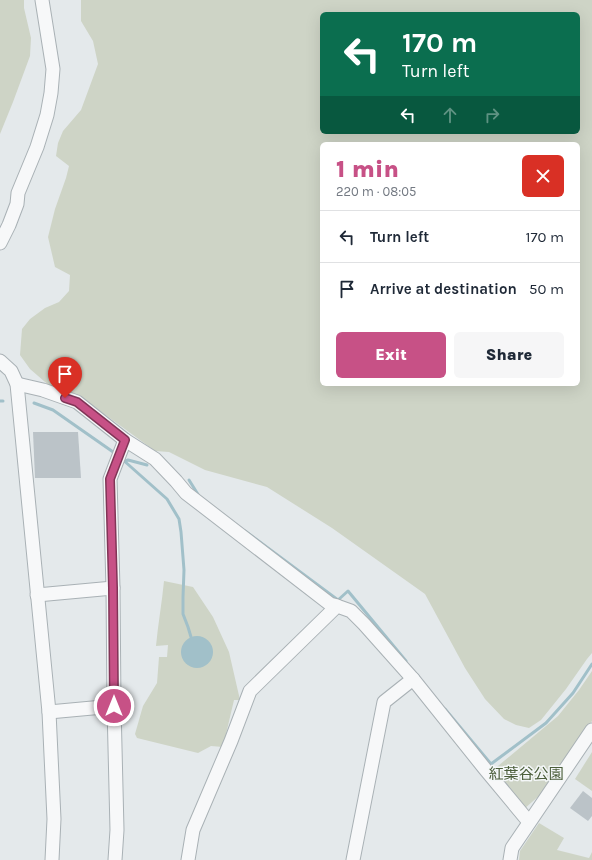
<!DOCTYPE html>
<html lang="en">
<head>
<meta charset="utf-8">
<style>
	:root { --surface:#fff; --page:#f6f6f7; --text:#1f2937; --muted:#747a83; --line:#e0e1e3; --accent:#c75186 }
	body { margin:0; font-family:Karla,"Noto Sans JP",sans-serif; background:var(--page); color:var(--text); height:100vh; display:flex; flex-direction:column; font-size:15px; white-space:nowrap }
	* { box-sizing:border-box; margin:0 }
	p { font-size:13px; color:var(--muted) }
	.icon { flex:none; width:22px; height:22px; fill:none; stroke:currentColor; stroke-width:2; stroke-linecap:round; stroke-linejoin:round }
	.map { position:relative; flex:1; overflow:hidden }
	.panel { position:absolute; left:320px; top:142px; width:260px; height:244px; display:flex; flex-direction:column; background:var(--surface); border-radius:6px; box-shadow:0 4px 16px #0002 }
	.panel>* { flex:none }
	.guide { position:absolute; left:320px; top:12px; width:260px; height:122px; border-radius:6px; box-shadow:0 4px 16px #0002; background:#0b6e4f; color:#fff; overflow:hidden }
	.pin { position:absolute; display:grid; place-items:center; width:34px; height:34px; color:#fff; margin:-41px -17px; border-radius:50% 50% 50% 0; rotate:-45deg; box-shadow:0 0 4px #0007 }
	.pin .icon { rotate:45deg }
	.me { position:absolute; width:44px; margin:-22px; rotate:0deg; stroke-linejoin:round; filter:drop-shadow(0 0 3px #0008) }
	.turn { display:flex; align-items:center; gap:14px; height:84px; padding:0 16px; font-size:18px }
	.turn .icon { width:52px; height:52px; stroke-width:2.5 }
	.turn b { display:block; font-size:28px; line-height:34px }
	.lanes { display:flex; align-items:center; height:38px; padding:0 16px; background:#0003; justify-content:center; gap:20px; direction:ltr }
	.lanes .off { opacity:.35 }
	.round { display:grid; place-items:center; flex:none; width:42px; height:42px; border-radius:6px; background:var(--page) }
	.head { display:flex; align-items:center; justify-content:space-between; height:68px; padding:0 16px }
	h1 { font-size:24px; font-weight:800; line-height:30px; color:var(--accent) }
	.button { display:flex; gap:8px; margin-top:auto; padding:8px 16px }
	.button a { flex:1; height:46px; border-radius:6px; background:var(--accent); color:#fff; font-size:16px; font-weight:800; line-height:46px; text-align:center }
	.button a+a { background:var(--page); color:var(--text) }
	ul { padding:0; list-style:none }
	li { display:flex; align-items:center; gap:12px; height:52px; padding:0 16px; border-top:1px solid var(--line) }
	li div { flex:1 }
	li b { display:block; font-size:15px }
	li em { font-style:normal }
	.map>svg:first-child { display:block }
</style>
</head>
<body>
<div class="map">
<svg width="592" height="860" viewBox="0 0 592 860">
	<rect width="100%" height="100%" fill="#e4e9eb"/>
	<g fill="#ced4c6" fill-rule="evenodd">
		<path d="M0 0H24V8L31 38 30 56 13 102 0 134Z"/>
		<path d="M81 0H592V653L587 659 566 689 541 720 529 728 516 725 504 719 485 699 465 668 425 594 332 528 267 487 205 470 169 452 155 451 85 400 52 388 30 369 20 355 22 329 30 319 45 308 59 302 69 291 70 275 55 267 48 237 55 209 66 178 69 166 56 156 58 143 63 131 81 110 98 64 93 41 81 21ZM322 14H578V132H322ZM322 144H578V384H322Z"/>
		<path d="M164 581 193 587 213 617 229 652 240 700H234L223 747 211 746 198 753 137 738 135 734 143 706 157 683 159 657H167L168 645 156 646C158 624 162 602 164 581Z"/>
		<path d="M592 671V721L540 795 524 809 492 771 558 716 579 690Z"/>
		<path d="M592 752V791L575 779Z"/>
		<path d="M539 823 564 838 557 850 589 858 592 852V860H519L520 851Z"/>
	</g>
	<circle fill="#a1c0c9" cx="197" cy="652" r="16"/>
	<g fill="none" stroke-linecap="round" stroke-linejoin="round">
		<g stroke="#a1c0c9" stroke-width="3">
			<path d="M0 401H3"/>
			<path d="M34 403 53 410 116 454"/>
			<path d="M122 459 167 499 179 519 181 532 184 570 183 597V614L188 627 191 637"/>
			<path d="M125 461 128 460 147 465"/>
			<path d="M189 480 199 496"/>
			<path d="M245 531 338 600 348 591 406 661"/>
			<path d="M445 709 491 764 546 723 573 693 592 664"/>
		</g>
	</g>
	<g fill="#bbc3c8">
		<path d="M33 432H78L81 478H35Z"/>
		<path d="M583 791 592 798V816L588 821 570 808Z"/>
	</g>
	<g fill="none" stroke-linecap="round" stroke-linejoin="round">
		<defs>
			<g id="minor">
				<path d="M0 243 9 225 17 204 18 193 37 147 47 115 51 93 53 69 42 0"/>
				<path d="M0 361 11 371 17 384 49 712 54 819 52 860"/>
				<path d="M17 384 43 390 77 402 125 440 155 459 176 481 186 493 330 604 337 606"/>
				<path d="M37 595 113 588"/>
				<path d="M49 712 114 706"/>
				<path d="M115 860 117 830 114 706 113 588 110 479 125 440"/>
				<path d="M188 860 193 830 231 741 250 691 337 606 351 611 364 624 413 679 485 769 529 822"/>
				<path d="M353 860 384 702 413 679"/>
				<path d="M510 860 512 848 592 730"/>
			</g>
		</defs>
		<use href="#minor" stroke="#a9b1b5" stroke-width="15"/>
		<use href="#minor" stroke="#f7f8f9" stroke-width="13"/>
	</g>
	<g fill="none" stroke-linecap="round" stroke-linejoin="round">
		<defs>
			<path id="route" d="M65 398 77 402 125 440 110 479 113 588 114 706"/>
		</defs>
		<use href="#route" stroke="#813557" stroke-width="10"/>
		<use href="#route" stroke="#c75186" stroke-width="7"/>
	</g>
	<g text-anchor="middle" stroke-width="3" stroke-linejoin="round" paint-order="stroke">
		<g font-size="15" fill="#4b5e3a" stroke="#f4f7f8">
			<text x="526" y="779">紅葉谷公園</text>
		</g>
	</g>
</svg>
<div class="pin" style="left:65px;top:398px;background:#d93025"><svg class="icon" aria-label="arrive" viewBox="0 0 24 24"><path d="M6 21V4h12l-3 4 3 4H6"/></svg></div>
<svg class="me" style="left:114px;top:706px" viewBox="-20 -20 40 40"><circle r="17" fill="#c75186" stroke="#fff" stroke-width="3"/><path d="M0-11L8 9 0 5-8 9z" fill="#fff"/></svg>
<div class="guide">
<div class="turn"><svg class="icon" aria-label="left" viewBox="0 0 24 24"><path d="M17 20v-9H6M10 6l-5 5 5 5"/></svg><div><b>170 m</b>Turn left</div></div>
<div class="lanes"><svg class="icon" aria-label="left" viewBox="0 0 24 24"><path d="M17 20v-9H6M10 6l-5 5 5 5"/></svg><svg class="icon off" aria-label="ahead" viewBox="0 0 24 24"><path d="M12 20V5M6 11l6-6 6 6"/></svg><svg class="icon off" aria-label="right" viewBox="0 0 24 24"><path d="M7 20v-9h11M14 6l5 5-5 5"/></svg></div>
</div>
<section class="panel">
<div class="head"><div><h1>1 min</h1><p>220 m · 08:05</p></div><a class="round" style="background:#d93025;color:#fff"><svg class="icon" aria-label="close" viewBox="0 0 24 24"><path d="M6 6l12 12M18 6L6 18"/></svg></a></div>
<ul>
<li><svg class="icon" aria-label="left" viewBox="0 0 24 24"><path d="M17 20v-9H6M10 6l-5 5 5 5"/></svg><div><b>Turn left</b></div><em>170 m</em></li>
<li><svg class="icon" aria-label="arrive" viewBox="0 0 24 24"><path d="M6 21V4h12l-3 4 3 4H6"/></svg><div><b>Arrive at destination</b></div><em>50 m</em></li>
</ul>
<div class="button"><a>Exit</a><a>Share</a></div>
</section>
</div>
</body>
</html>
